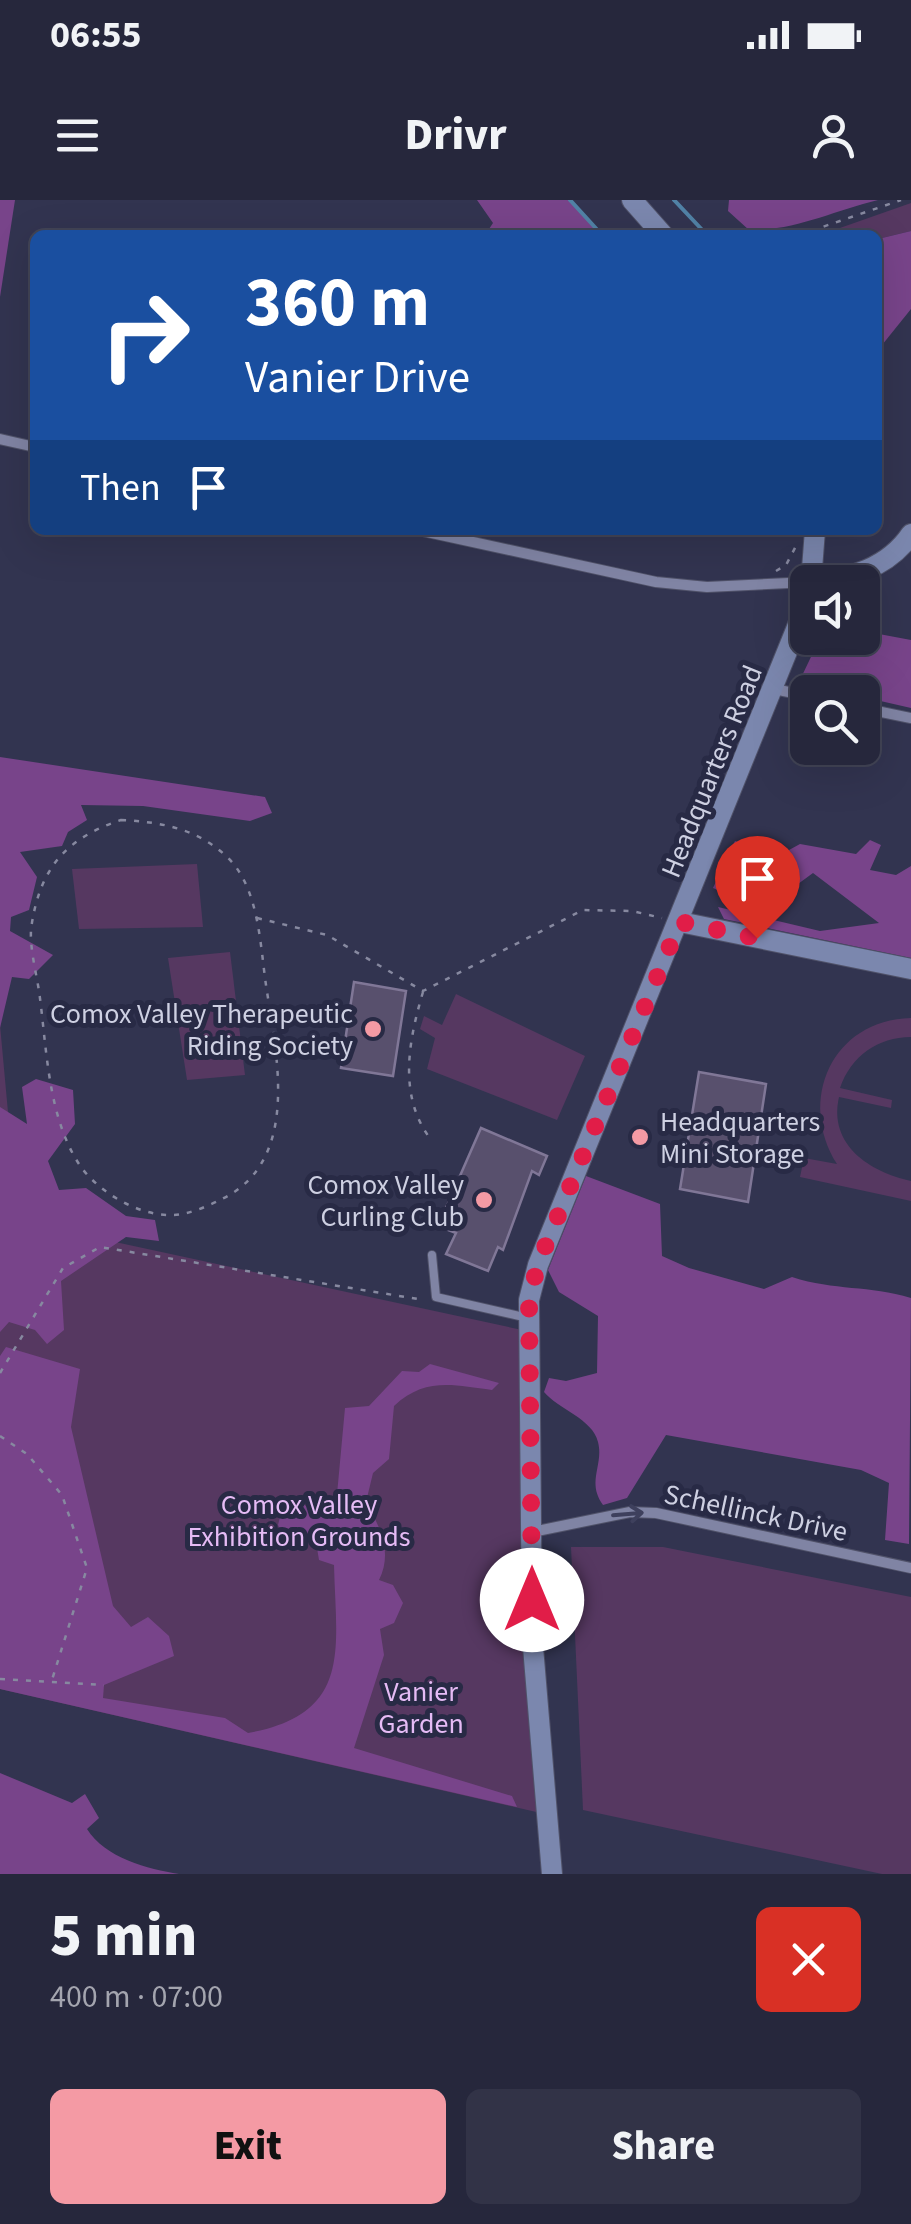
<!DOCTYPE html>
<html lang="en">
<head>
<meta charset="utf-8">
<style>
	:root { --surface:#26273c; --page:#323347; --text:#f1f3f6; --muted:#a4a5af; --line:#424456; --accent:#f49aa4 }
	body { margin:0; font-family:"Source Sans 3",sans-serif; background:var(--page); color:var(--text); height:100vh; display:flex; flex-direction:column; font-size:38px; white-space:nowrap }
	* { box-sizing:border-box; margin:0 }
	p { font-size:32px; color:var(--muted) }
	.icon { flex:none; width:55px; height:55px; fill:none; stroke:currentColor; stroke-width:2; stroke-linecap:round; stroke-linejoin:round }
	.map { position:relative; height:1674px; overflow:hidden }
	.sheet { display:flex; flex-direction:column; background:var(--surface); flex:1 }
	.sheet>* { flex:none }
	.guide { position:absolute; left:30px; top:30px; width:852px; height:305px; border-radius:15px; box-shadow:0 10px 40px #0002,0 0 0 2px var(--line); background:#1a4fa0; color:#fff; overflow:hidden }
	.buttons { position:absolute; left:790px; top:365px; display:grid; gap:20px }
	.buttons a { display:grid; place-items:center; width:90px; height:90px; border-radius:15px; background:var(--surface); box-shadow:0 10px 40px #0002,0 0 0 2px var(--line); font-size:50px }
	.pin { position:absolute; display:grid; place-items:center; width:85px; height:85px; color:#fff; margin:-102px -42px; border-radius:50% 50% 50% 0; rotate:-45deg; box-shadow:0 0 10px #0007 }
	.pin .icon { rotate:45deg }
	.me { position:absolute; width:110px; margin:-55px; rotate:0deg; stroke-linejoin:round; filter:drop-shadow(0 0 8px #0008) }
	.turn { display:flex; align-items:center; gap:35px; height:210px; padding:0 50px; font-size:45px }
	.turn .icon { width:130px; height:130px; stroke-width:2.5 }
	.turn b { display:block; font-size:70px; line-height:85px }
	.then { display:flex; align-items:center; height:95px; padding:0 50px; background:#0003; gap:20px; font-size:38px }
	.round { display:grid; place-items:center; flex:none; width:105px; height:105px; border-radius:15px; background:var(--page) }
	.summary { display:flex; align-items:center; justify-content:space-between; height:170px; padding:0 50px }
	h1 { font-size:60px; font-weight:800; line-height:75px }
	.primary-button { display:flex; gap:20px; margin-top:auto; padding:20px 50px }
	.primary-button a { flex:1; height:115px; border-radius:15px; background:var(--accent); color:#111; font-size:40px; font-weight:800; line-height:115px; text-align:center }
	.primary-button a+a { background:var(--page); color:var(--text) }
	.status { display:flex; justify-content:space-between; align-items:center; height:70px; padding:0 50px; background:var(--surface); direction:ltr }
	.status svg { height:28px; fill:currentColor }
	header { display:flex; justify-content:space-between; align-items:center; height:130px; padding:0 50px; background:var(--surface); font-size:45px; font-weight:800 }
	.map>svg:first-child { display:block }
</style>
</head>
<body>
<div class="status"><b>06:55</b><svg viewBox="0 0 49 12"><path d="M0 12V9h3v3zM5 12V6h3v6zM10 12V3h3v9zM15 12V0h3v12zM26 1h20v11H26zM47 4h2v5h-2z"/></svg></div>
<header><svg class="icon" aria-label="menu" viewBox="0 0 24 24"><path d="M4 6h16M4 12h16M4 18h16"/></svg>Drivr<svg class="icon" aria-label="person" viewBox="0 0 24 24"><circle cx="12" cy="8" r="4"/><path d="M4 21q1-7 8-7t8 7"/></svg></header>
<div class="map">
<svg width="911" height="1674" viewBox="0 0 911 1674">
	<rect width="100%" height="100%" fill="#323450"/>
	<g fill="#563861">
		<path d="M911 3V31L878 39V35H820Z"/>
		<path d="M197 664 203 727 79 729 72 669Z"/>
		<path d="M230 752 245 875 187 880 168 758Z"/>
		<path d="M456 794 585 856 557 920 427 869 435 838 420 829 424 816 442 825Z"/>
		<path d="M911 818V837C878 837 851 856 840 888L892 900 891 908 839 897C828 945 870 972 911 981V1001L800 977 804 958 837 964C797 900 832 820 911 818Z"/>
		<path d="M0 825 18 1021 527 1131 545 1614 0 1489Z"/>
		<path d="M571 1347H663L911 1397V1674H882L583 1610Z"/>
	</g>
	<g fill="#78448a">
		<path d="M0 0H15L0 97Z"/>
		<path d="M477 0H570L602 35H485L493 23Z"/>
		<path d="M729 0H878C833 11 794 31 749 30L728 11Z"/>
		<path d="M911 31V109L878 150V39Z"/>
		<path d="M863 431 911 440V508L863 497 862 492 799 482 820 438H862Z"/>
		<path d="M0 557 265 597 272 613 250 621 143 606 81 605 87 620 68 632 62 646 20 652 37 677 29 710 11 717 10 731 53 755 29 779 12 777 0 828Z"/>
		<path d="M870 640 881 645 870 670 896 675 911 666V758L724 719 718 707 820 731 879 723 813 673 798 684 747 667 734 697 713 688 735 641 778 656 800 644 856 654Z"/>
		<path d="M36 879 73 890 75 924 48 961 59 990 86 988 126 1016 155 1020 159 1041 126 1037 61 1081 64 1130 47 1144 35 1130 9 1122 0 1132V907L27 924 22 887Z"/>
		<path d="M586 976 660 1004 662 1056 689 1068 764 1089 792 1077C835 1091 869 1085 911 1098L909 1344 885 1340 889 1283 861 1270 666 1235 627 1298 603 1305C586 1282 604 1265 598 1242 593 1219 558 1209 544 1192L549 1178 566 1181 597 1173 598 1116 559 1092 548 1070Z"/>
		<path d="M6 1147 80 1169 71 1227 113 1406 131 1427 148 1417 169 1436 174 1456 104 1485 103 1498 225 1518 248 1533C353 1514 336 1449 334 1365L319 1360 316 1342 307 1334 283 1336 278 1325 283 1305 301 1302 316 1314 335 1316 345 1208 369 1206 402 1171 419 1172 430 1164 499 1183 492 1190C453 1185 425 1177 394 1206L389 1259 373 1273 366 1302C380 1327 393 1352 379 1380L393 1385 403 1403 394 1423 380 1429 384 1455 354 1548 512 1596 517 1607 0 1489V1156Z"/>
		<path d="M0 1573 72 1603 85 1594 99 1618 87 1629C105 1658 148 1669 179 1674H0Z"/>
	</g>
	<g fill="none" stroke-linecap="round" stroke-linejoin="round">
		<g stroke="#5182a6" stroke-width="4">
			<path d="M570 0 602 35"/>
			<path d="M674 0 707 35"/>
		</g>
	</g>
	<g fill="#58506d" stroke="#807797" stroke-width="2.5">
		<path d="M354 782 406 791 393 876 341 868Z"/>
		<path d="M699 872 766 884 748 1002 680 989Z"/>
		<path d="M481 928 547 956 539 975 532 971 503 1050 498 1047 488 1071 446 1054 456 1033 438 1026Z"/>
	</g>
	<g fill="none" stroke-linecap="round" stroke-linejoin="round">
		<defs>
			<path id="lane" d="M432 1055 436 1097 528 1118"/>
			<g id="street">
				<path d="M0 239 35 247"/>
				<path d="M418 330 656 382 707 387 810 382"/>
				<path d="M774 489 808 496"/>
				<path d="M862 508 911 518"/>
				<path d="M532 1332 630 1312 656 1313 911 1368"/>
			</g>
			<g id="secondary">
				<path d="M632 0 663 35"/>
				<path d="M811 382C850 379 888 368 911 334"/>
				<path d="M811 382 815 330"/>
				<path d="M680 722 911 769"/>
				<path d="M552 1674 532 1435 529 1100 538 1065 808 400"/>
			</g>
		</defs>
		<use href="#lane" stroke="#505269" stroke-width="10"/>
		<use href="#street" stroke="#505269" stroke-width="12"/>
		<use href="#secondary" stroke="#505269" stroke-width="22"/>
		<g stroke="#8789a0" stroke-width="2.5" stroke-dasharray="5 8" stroke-linecap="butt">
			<path d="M799 35 901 0"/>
			<path d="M776 371 786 365 796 346"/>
			<path d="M121 620C160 622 196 628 226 656 259 686 260 744 266 785 276 853 302 960 222 999 208 1006 188 1015 172 1015 139 1016 100 993 81 967 47 918 47 847 39 791 36 772 30 749 31 730 33 712 39 688 49 672 64 645 93 629 121 620Z"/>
			<path d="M257 718 327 735 423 791 583 710 632 711 662 718"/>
			<path d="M423 792C409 839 398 894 429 937"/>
			<path d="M0 1173 63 1068 100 1047 424 1100"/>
			<path d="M0 1236 27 1254 62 1295 87 1368 51 1483"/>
			<path d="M0 1479 104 1485"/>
		</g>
		<use href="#lane" stroke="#8084a4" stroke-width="8"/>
		<use href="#street" stroke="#8084a4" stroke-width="10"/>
		<use href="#secondary" stroke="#7b87ae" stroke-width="20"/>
	</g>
	<defs><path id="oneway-shaft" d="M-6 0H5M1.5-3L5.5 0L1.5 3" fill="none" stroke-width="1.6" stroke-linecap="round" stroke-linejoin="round" transform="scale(2.5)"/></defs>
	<use stroke="#3e405d" href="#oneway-shaft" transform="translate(628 1314) rotate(-5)"/>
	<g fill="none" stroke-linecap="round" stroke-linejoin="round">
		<path stroke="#e11d48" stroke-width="18" stroke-dasharray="0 32.4" d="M532 1400 529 1100 538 1064 680 722 757 738"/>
	</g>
	<g fill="#f49aa4" stroke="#282a45" stroke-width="4">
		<circle cx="373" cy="829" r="10"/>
		<circle cx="640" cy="937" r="10"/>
		<circle cx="484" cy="1000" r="10"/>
	</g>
	<g text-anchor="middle" stroke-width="10" stroke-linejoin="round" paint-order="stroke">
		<g font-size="28" fill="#ced0e2" stroke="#282a45">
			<text transform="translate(711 571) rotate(-68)" y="10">Headquarters Road</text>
			<text transform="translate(756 1312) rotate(12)" y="10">Schellinck Drive</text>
		</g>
		<g font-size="28" fill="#ced0e2" stroke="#282a45" text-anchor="end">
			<text x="353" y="823">Comox Valley Therapeutic<tspan x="353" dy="32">Riding Society</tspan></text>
			<text x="660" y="931" text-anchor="start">Headquarters<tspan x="660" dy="32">Mini Storage</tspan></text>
			<text x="464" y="994">Comox Valley<tspan x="464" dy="32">Curling Club</tspan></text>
		</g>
		<g font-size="28" fill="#e5bbf5" stroke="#282a45">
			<text x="299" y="1314">Comox Valley<tspan x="299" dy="32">Exhibition Grounds</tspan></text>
			<text x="421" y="1501">Vanier<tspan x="421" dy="32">Garden</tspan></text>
		</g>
	</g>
</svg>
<div class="buttons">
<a><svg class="icon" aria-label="sound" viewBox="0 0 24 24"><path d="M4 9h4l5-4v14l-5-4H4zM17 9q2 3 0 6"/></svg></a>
<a><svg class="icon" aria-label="search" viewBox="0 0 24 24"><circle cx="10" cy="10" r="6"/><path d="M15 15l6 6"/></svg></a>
</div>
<div class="pin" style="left:757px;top:738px;background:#d93025"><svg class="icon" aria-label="arrive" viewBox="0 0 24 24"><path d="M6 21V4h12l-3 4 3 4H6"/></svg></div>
<svg class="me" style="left:532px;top:1400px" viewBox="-20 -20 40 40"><circle r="19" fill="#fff"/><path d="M0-13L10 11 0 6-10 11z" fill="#e11d48"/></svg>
<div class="guide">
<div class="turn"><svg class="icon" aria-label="right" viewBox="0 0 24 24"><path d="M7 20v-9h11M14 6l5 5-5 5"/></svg><div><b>360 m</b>Vanier Drive</div></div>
<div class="then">Then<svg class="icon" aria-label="arrive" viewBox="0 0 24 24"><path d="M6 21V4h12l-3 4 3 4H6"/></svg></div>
</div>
</div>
<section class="sheet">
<div class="summary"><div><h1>5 min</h1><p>400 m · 07:00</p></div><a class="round" style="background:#d93025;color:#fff"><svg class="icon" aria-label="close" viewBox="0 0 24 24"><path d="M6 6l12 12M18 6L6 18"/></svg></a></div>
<div class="primary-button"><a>Exit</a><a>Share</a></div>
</section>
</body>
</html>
